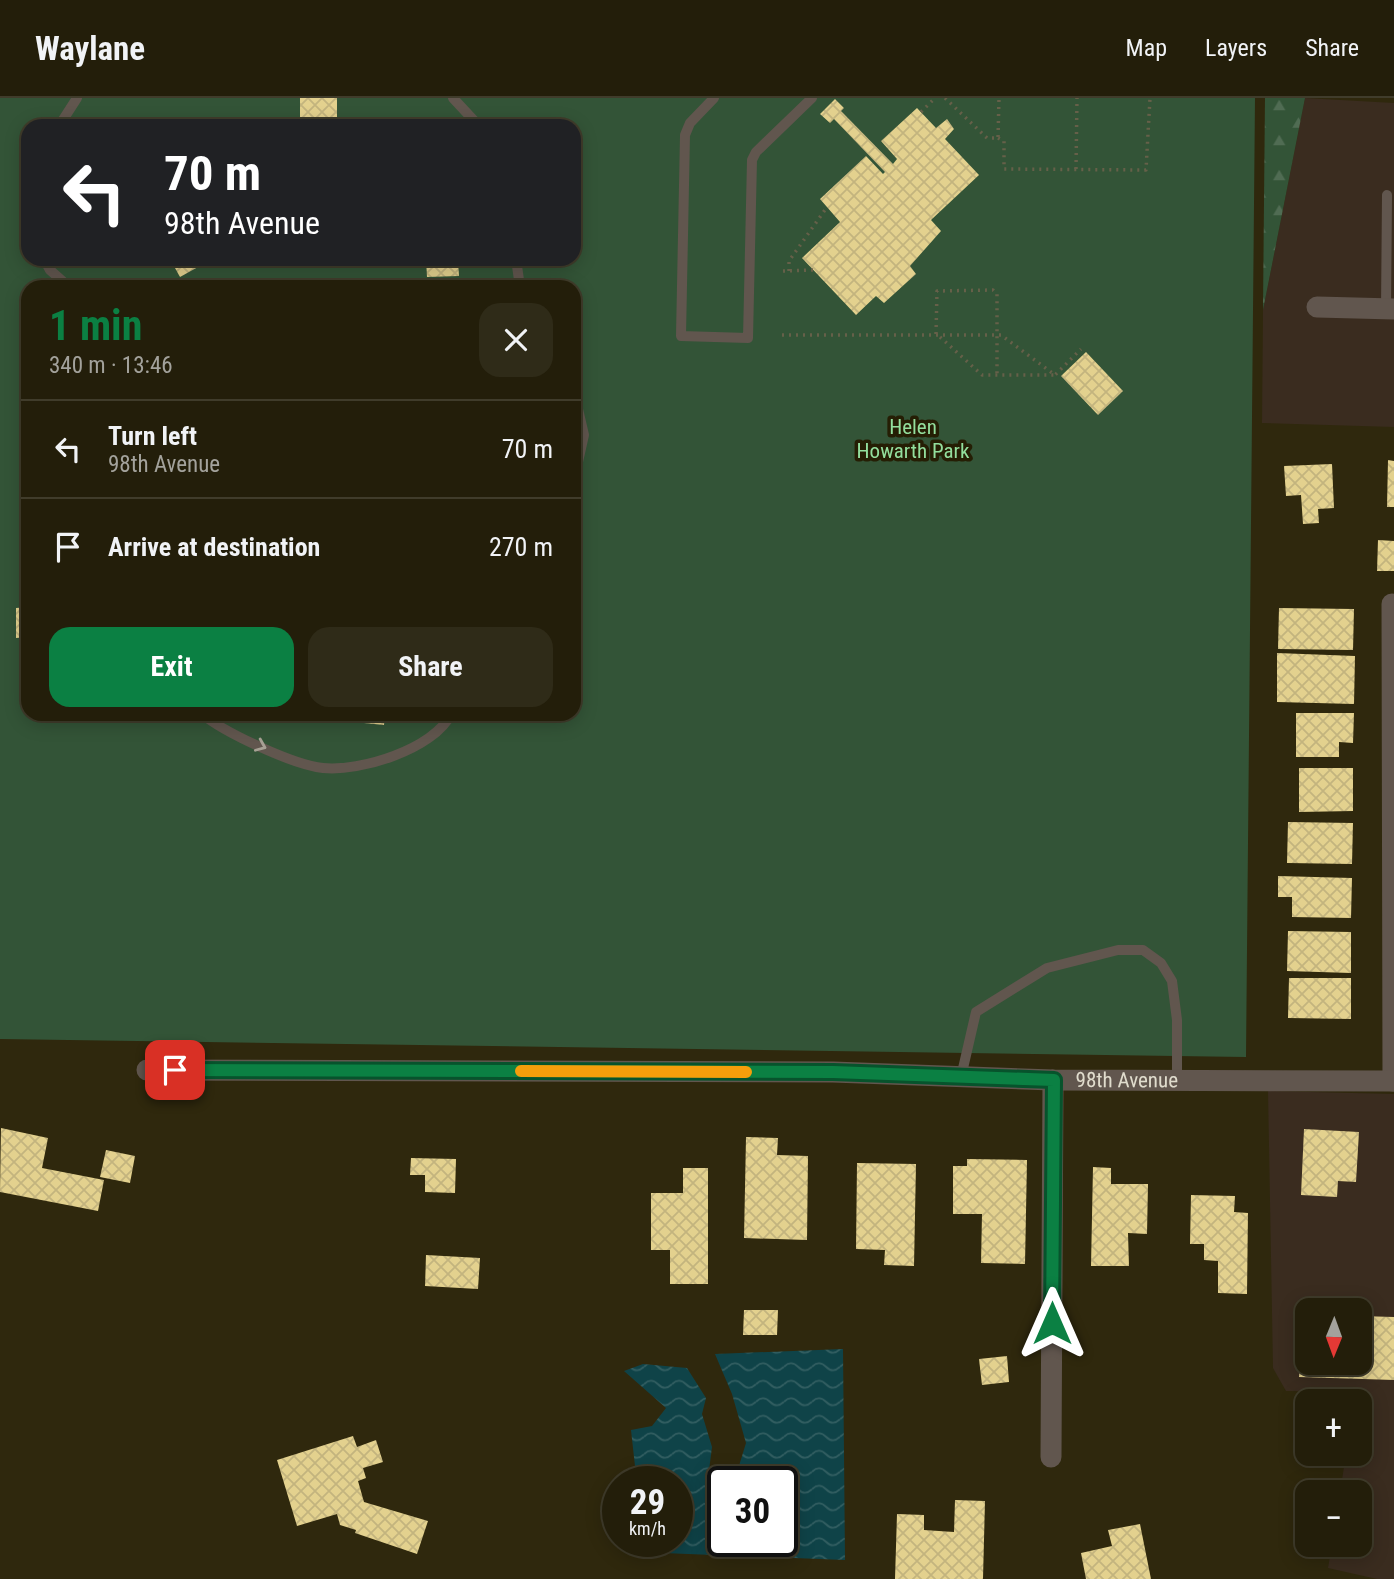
<!DOCTYPE html>
<html lang="en">
<head>
<meta charset="utf-8">
<style>
	:root { --surface:#231e0a; --page:#2f2b18; --text:#f1f3f6; --muted:#a3a29c; --line:#403c2b; --accent:#0b8043 }
	body { margin:0; font-family:"Roboto Condensed",sans-serif; background:var(--page); color:var(--text); height:100vh; display:flex; flex-direction:column; font-size:26px; white-space:nowrap }
	* { box-sizing:border-box; margin:0 }
	p { font-size:23px; color:var(--muted) }
	.icon { flex:none; width:38px; height:38px; fill:none; stroke:currentColor; stroke-width:2; stroke-linecap:round; stroke-linejoin:round }
	.map { position:relative; flex:1; overflow:hidden }
	.side { position:absolute; left:21px; top:182px; width:560px; height:441px; display:flex; flex-direction:column; background:var(--surface); border-radius:21px; box-shadow:0 4px 18px #0003,0 0 0 2px var(--line) }
	.side>* { flex:none }
	.guide { position:absolute; left:21px; top:21px; width:560px; height:147px; border-radius:21px; box-shadow:0 4px 18px #0003,0 0 0 2px var(--line); background:#202124; color:#fff; overflow:hidden }
	.needle { width:46px; rotate:181deg }
	.controls { position:absolute; left:1295px; top:1200px; display:grid; gap:14px }
	.controls a { display:grid; place-items:center; width:77px; height:77px; border-radius:14px; background:var(--surface); box-shadow:0 4px 18px #0003,0 0 0 2px var(--line); font-size:35px }
	.speed { position:absolute; left:602px; top:1368px; display:flex; gap:14px; font-size:35px; font-weight:700; text-align:center }
	.speed>* { display:grid; place-content:center; width:91px; height:91px; border-radius:50%; background:var(--surface); box-shadow:0 4px 18px #0003,0 0 0 2px var(--line); line-height:1 }
	.speed small { font-size:18px; font-weight:400 }
	.speed .limit { border:4px solid #111; border-radius:10px; background:#fff; color:#111 }
	.pin { position:absolute; display:grid; place-items:center; width:60px; height:60px; color:#fff; margin:-30px; border-radius:14px; box-shadow:0 4px 10px #0006 }
	.me { position:absolute; width:77px; margin:-38px; rotate:0deg; stroke-linejoin:round; filter:drop-shadow(0 0 5px #0008) }
	.turn { display:flex; align-items:center; gap:24px; height:147px; padding:0 28px; font-size:32px }
	.turn .icon { width:91px; height:91px; stroke-width:2.5 }
	.turn b { display:block; font-size:49px; line-height:60px }
	.round { display:grid; place-items:center; flex:none; width:74px; height:74px; border-radius:21px; background:var(--page) }
	.overview { display:flex; align-items:center; justify-content:space-between; height:119px; padding:0 28px }
	h1 { font-size:42px; font-weight:700; line-height:52px; color:var(--accent) }
	.primary-button { display:flex; gap:14px; margin-top:auto; padding:14px 28px }
	.primary-button a { flex:1; height:80px; border-radius:21px; background:var(--accent); color:#fff; font-size:28px; font-weight:700; line-height:80px; text-align:center }
	.primary-button a+a { background:var(--page); color:var(--text) }
	ul { padding:0; list-style:none }
	li { display:flex; align-items:center; gap:21px; height:98px; padding:0 28px; border-top:2px solid var(--line) }
	li div { flex:1 }
	li b { display:block; font-size:26px }
	li em { font-style:normal }
	header { display:flex; align-items:center; gap:42px; box-sizing:border-box; height:98px; padding:0 35px; background:var(--surface); border-bottom:2px solid var(--line) }
	header strong { font-size:33px }
	nav { display:flex; gap:38px; margin-inline-start:auto; font-size:24px }
	.map>svg:first-child { display:block }
</style>
</head>
<body>
<header>
<strong>Waylane</strong>
<nav><a>Map</a><a>Layers</a><a>Share</a></nav>
</header>
<div class="map">
<svg width="1394" height="1481" viewBox="0 0 1394 1481">
	<defs>
		<pattern id="forest-firs" width="22" height="20" patternUnits="userSpaceOnUse" patternTransform="scale(1.75)"><rect width="22" height="20" fill="#335437"/><path d="M5 1l3.5 6h-7zM16 11l3.5 6h-7z" fill="#506c53"/></pattern>
		<pattern id="water-waves" width="16" height="10" patternUnits="userSpaceOnUse" patternTransform="scale(1.75)"><rect width="16" height="10" fill="#0f4348"/><path d="M0 5q4-4 8 0t8 0" fill="none" stroke="#325e61"/></pattern>
		<pattern id="building-cross-hatch" width="8" height="8" patternUnits="userSpaceOnUse" patternTransform="scale(1.75)"><rect width="8" height="8" fill="#e3d18e"/><path d="M0 0l8 8M0 8l8-8" fill="none" stroke="#c3b47e"/></pattern>
	</defs>
	<rect width="100%" height="100%" fill="#2f280d"/>
	<g fill="#3a2c1f" fill-rule="evenodd">
		<path d="M1305 0 1394 5V329L1262 325 1263 212Z"/>
		<path d="M1268 993 1394 996V1481H1377L1328 1470 1332 1447H1360V1395H1340L1346 1356H1360V1304H1353L1354 1294 1286 1293 1273 1270ZM1307 1213H1360V1265H1307Z"/>
	</g>
	<path fill="url(#forest-firs)" d="M1265 0H1305L1263 212Z"/>
	<path fill="#335437" fill-rule="evenodd" d="M0 0H1255L1246 959 0 941ZM28 28H574V161H28ZM28 189H574V616H28Z"/>
	<path fill="url(#water-waves)" d="M843 1251 845 1462 663 1455 660 1444H677V1384H659L657 1381 636 1377 631 1332 652 1328 666 1310 624 1273 643 1266 687 1270 706 1300 702 1316 712 1349 708 1380 719 1393 723 1391V1444H782V1384H731L735 1381 746 1345 732 1296 715 1256Z"/>
	<g fill="url(#building-cross-hatch)">
		<rect x="300" y="0" width="37" height="28"/>
		<path d="M835 1 844 10 841 13 893 66 897 61 881 43 917 10 936 30 947 21 954 31 945 41 979 77 931 122 941 133 910 168 916 176 884 205 876 198 856 217 802 160 840 124 820 101 866 58 883 76 885 74 834 21 830 25 820 16Z"/>
		<path d="M170 161H205L207 164 180 179Z"/>
		<path d="M426 161H458L459 178 427 179Z"/>
		<path d="M1086 254 1123 293 1098 317 1061 278Z"/>
		<path d="M1388 362 1394 363V409H1387Z"/>
		<path d="M1332 366 1334 410 1318 411 1319 425 1303 426 1301 397 1286 398 1284 368Z"/>
		<path d="M1378 442 1394 443V473H1377Z"/>
		<path d="M28 509V539L16 540V510Z"/>
		<path d="M1279 510 1354 511 1353 552 1278 551Z"/>
		<path d="M1277 555 1355 558 1354 606 1277 604Z"/>
		<path d="M1296 615H1354L1353 645 1339 644V659H1296Z"/>
		<path d="M355 616H385L384 627 354 624Z"/>
		<path d="M1299 670H1353V713L1299 714Z"/>
		<path d="M1288 724 1353 725 1352 766 1287 765Z"/>
		<path d="M1278 778 1352 780 1351 820 1292 819V799H1278Z"/>
		<path d="M1288 833 1351 834V875L1287 873Z"/>
		<path d="M1289 880H1351V921L1288 920Z"/>
		<path d="M1 1030 48 1040 42 1070 104 1082 98 1113 0 1094Z"/>
		<path d="M1304 1031 1359 1034 1356 1084 1338 1083 1337 1099 1301 1097Z"/>
		<path d="M746 1039 778 1040 777 1057 808 1058 807 1142 744 1140Z"/>
		<path d="M106 1052 135 1058 130 1085 100 1079Z"/>
		<path d="M411 1060 456 1061 455 1095 425 1094V1077H410Z"/>
		<path d="M967 1061 1027 1062 1025 1166 981 1165 982 1116H953V1068H967Z"/>
		<path d="M857 1065 916 1066 914 1168 884 1167 885 1152 856 1151Z"/>
		<path d="M1093 1069 1111 1070V1086H1148L1147 1136 1128 1135 1129 1168H1091Z"/>
		<path d="M683 1070H708V1186H670V1152H651V1095H683Z"/>
		<path d="M1191 1097 1235 1098 1234 1114 1248 1115 1247 1196 1218 1195V1163L1204 1162V1146H1190Z"/>
		<path d="M426 1157 480 1160 478 1191 425 1188Z"/>
		<path d="M744 1212H778L777 1237H743Z"/>
		<path d="M1301 1217H1307V1265H1360V1218L1394 1219V1282L1299 1279Z"/>
		<path d="M1007 1258 1009 1284 982 1287 979 1261Z"/>
		<path d="M353 1338 357 1349 376 1342 383 1364 363 1370 366 1380 358 1383 364 1404 428 1423 417 1456 355 1435 356 1432 340 1427 337 1416 297 1428 277 1362Z"/>
		<path d="M955 1402 985 1403 983 1481H895L897 1416 924 1417V1432L954 1434Z"/>
		<path d="M1140 1426 1151 1481H1086L1081 1455 1112 1448 1108 1432Z"/>
	</g>
	<g fill="none" stroke-linecap="round" stroke-linejoin="round">
		<g stroke="#666049" stroke-width="3.5" stroke-dasharray="2 5" stroke-linecap="butt">
			<path d="M945 0 987 40H998L999 0"/>
			<path d="M921 14 935 0"/>
			<path d="M998 40 1004 43V71L1146 72 1150 0"/>
			<path d="M1076 71 1077 0"/>
			<path d="M783 173 814 172"/>
			<path d="M789 173V163L827 109"/>
			<path d="M936 236 937 193 993 192 997 196V278"/>
			<path d="M782 237H1001L1055 277 1081 251"/>
			<path d="M940 239 982 277H1055"/>
		</g>
		<g stroke="#61564e" stroke-width="10">
			<path d="M453 0 479 28"/>
			<path d="M714 0 690 25 685 37 681 238 748 240 752 62 756 54 812 0"/>
			<path d="M59 28 77 0"/>
			<path d="M44 161 50 172 69 189"/>
			<path d="M516 161 520 189"/>
			<path d="M1386 211 1387 97"/>
			<path d="M574 294 584 337 574 382"/>
			<path d="M202 616C225 635 294 667 323 670 360 674 434 651 451 616"/>
			<path d="M961 979 976 914 1047 870 1118 852H1143L1161 865 1172 883 1177 922V981"/>
		</g>
		<g stroke="#61564e" stroke-width="21">
			<path d="M1317 209 1394 211"/>
			<path d="M1392 506 1393 983"/>
			<path id="s1" d="M147 972 833 974 1053 982 1394 983"/>
			<path d="M1051 1359 1053 982"/>
		</g>
	</g>
	<defs><path id="oneway-chevron" d="M-2-3.5L2.5 0L-2 3.5" fill="none" stroke-width="1.6" stroke-linecap="round" stroke-linejoin="round" transform="scale(1.75)"/></defs>
	<use stroke="#a7a094" href="#oneway-chevron" transform="translate(261 648) rotate(23)"/>
	<g fill="none" stroke-linecap="round" stroke-linejoin="round">
		<defs>
			<path id="route" d="M175 972 833 974 1054 982 1052 1225"/>
		</defs>
		<use href="#route" stroke="#07532c" stroke-width="18"/>
		<use href="#route" stroke="#0b8043" stroke-width="12"/>
		<path stroke="#f59e0b" stroke-width="12" d="M521 973 746 974"/>
	</g>
	<g text-anchor="middle" stroke-width="7" stroke-linejoin="round" paint-order="stroke">
		<g font-size="21" fill="#93df9d" stroke="#251e04">
			<text x="913" y="336">Helen<tspan x="913" dy="24">Howarth Park</tspan></text>
		</g>
		<g font-size="21" fill="#e0dccd" stroke="#251e04">
			<text dy="7" stroke="none"><textPath href="#s1" startOffset="980">98th Avenue</textPath></text>
		</g>
	</g>
</svg>
<div class="controls">
<a><svg class="needle" viewBox="-14 -14 28 28"><path d="M0-13l5 13h-10z" fill="#e53935"/><path d="M0 13l5-13h-10z" fill="#a3a29c"/></svg></a>
<a>+</a>
<a>−</a>
</div>
<div class="speed"><div>29<small>km/h</small></div><div class="limit">30</div></div>
<div class="pin" style="left:175px;top:972px;background:#d93025"><svg class="icon" aria-label="arrive" viewBox="0 0 24 24"><path d="M6 21V4h12l-3 4 3 4H6"/></svg></div>
<svg class="me" style="left:1052px;top:1225px" viewBox="-20 -20 40 40"><path d="M0-17L14 15 0 8-14 15z" fill="#0b8043" stroke="#fff" stroke-width="4"/></svg>
<div class="guide">
<div class="turn"><svg class="icon" aria-label="left" viewBox="0 0 24 24"><path d="M17 20v-9H6M10 6l-5 5 5 5"/></svg><div><b>70 m</b>98th Avenue</div></div>
</div>
<section class="side">
<div class="overview"><div><h1>1 min</h1><p>340 m · 13:46</p></div><a class="round"><svg class="icon" aria-label="close" viewBox="0 0 24 24"><path d="M6 6l12 12M18 6L6 18"/></svg></a></div>
<ul>
<li><svg class="icon" aria-label="left" viewBox="0 0 24 24"><path d="M17 20v-9H6M10 6l-5 5 5 5"/></svg><div><b>Turn left</b><p>98th Avenue</p></div><em>70 m</em></li>
<li><svg class="icon" aria-label="arrive" viewBox="0 0 24 24"><path d="M6 21V4h12l-3 4 3 4H6"/></svg><div><b>Arrive at destination</b></div><em>270 m</em></li>
</ul>
<div class="primary-button"><a>Exit</a><a>Share</a></div>
</section>
</div>
</body>
</html>
